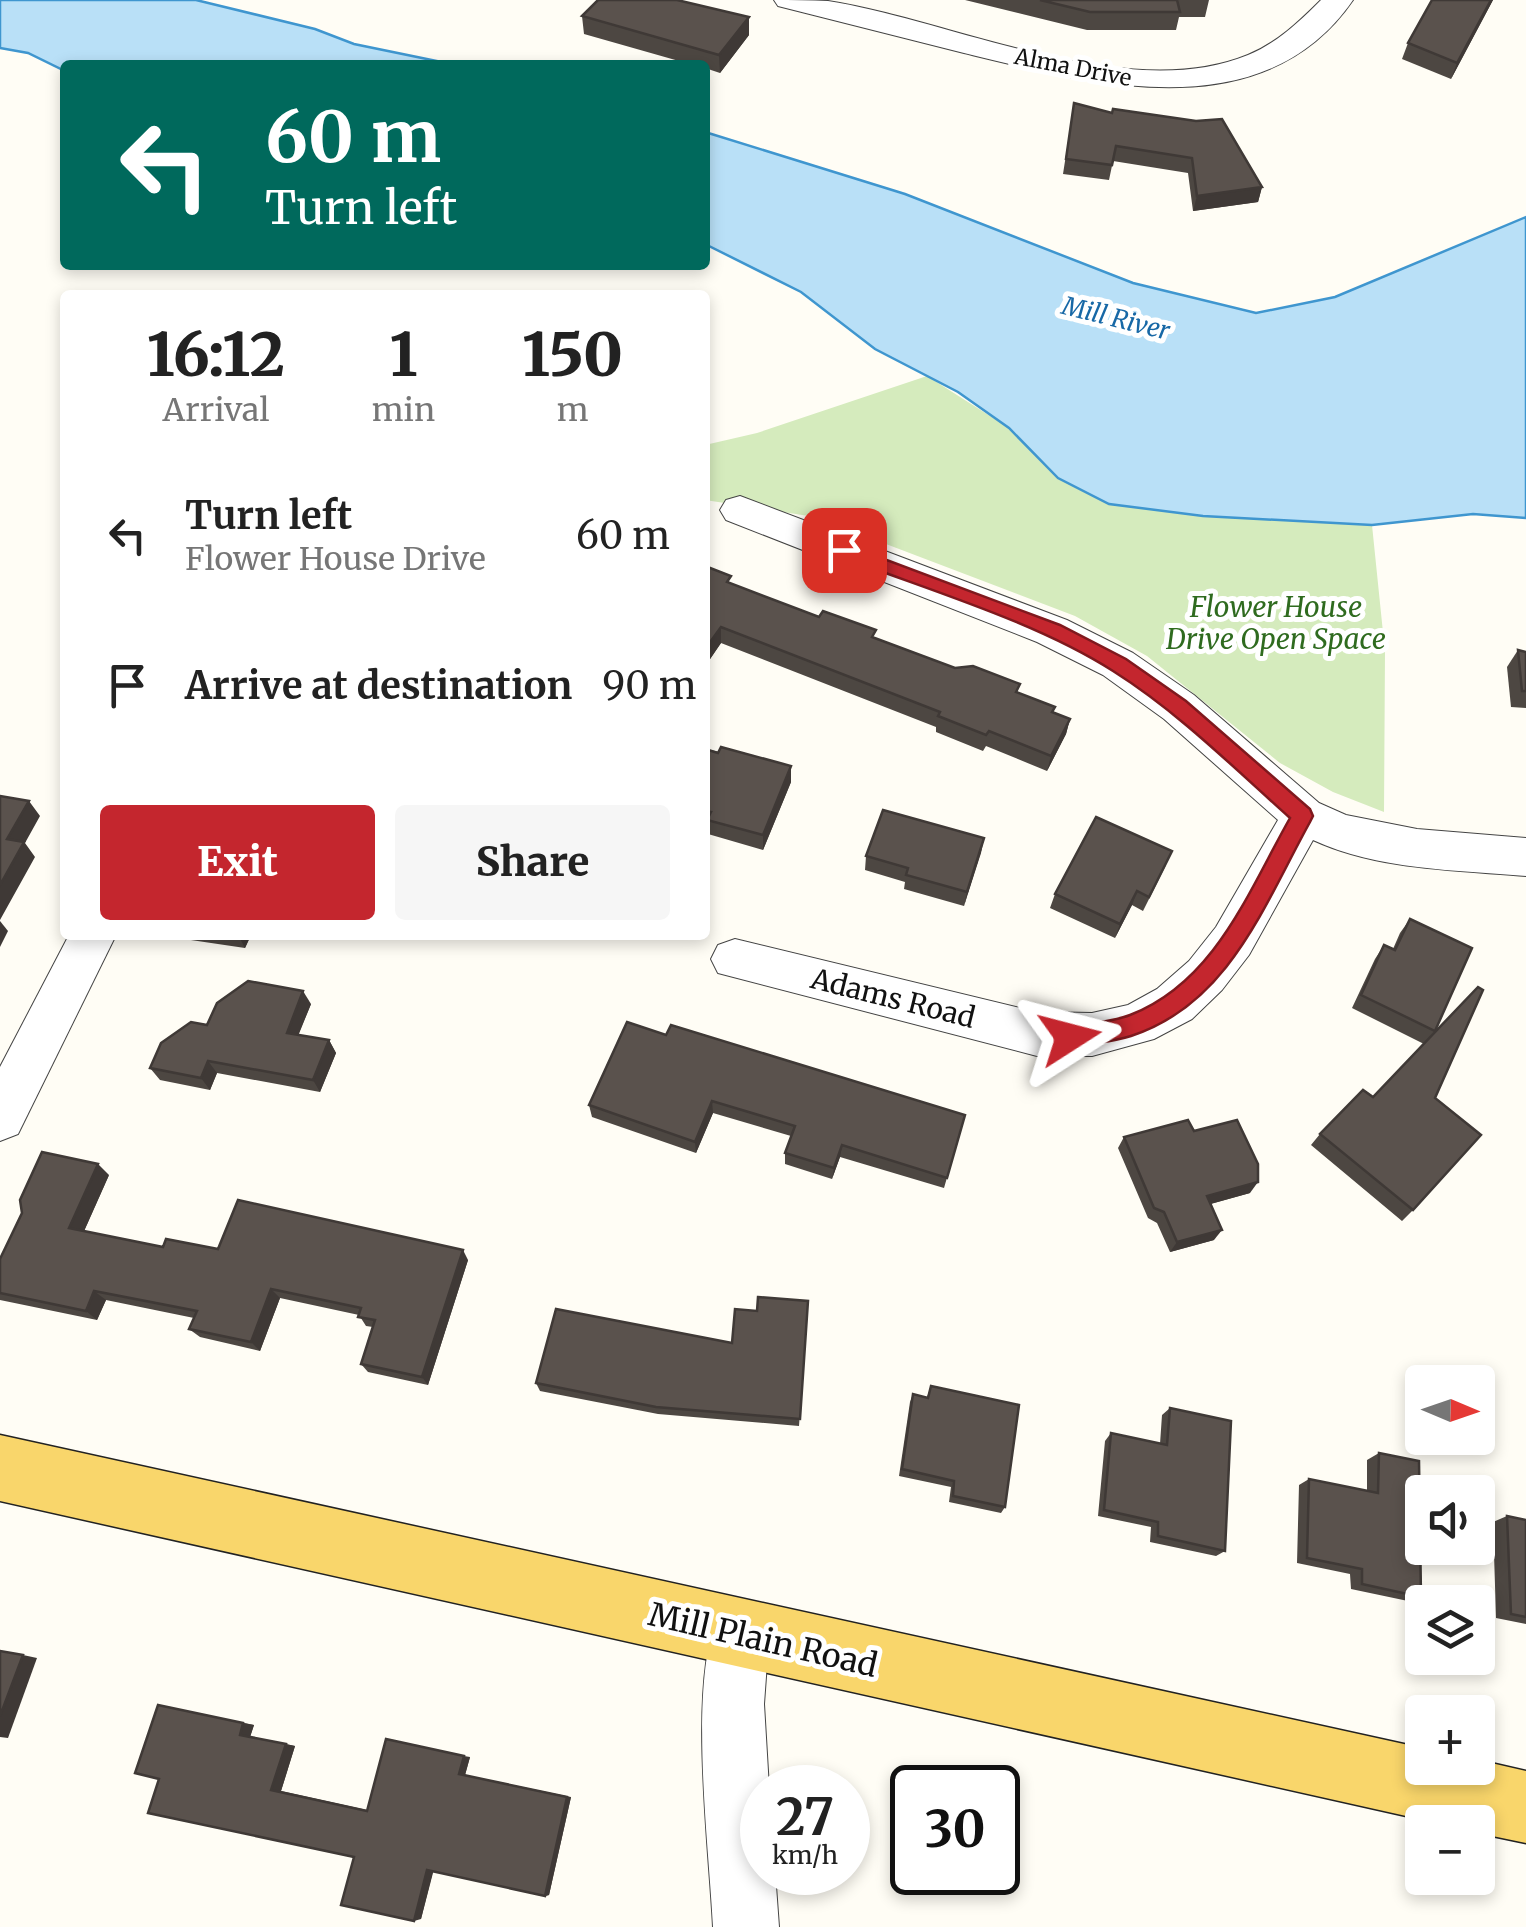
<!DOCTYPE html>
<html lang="en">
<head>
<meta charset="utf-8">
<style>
	:root { --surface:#fff; --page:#f6f6f6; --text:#222; --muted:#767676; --accent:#c4262e }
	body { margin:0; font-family:Merriweather,serif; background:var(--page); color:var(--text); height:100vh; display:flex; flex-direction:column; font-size:38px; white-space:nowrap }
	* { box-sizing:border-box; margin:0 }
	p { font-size:32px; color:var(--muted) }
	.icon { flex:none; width:55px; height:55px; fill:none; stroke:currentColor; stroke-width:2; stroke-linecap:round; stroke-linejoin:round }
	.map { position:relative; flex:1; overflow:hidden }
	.drawer { position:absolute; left:60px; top:290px; width:650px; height:650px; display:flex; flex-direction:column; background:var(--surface); border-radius:10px; box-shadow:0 5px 15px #0003 }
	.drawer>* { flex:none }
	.guide { position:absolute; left:60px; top:60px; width:650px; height:210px; border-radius:10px; box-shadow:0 5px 15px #0003; background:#00695c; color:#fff; overflow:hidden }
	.needle { width:65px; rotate:92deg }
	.buttons { position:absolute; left:1405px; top:1365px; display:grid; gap:20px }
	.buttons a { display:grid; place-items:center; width:90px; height:90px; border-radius:10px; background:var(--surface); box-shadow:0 5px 15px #0003; font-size:50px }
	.speed { position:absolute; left:740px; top:1765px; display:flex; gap:20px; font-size:50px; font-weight:700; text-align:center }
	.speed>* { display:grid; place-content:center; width:130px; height:130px; border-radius:50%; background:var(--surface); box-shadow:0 5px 15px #0003; line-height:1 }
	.speed small { font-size:25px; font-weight:400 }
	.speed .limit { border:5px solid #111; border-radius:15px; background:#fff; color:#111 }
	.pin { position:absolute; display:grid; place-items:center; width:85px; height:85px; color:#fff; margin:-42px; border-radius:20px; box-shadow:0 5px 15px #0006 }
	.me { position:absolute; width:110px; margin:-55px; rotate:81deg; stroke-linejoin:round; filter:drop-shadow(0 0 8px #0008) }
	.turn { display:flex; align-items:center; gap:35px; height:210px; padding:0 40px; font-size:45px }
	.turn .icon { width:130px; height:130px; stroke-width:2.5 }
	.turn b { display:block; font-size:70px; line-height:85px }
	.eta { display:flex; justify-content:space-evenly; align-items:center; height:170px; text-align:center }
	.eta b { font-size:60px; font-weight:800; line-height:70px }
	.cta { display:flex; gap:20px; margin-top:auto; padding:20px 40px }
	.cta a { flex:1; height:115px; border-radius:10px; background:var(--accent); color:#fff; font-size:40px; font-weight:800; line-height:115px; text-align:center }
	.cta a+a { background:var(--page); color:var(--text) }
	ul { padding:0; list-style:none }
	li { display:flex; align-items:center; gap:30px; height:150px; padding:0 40px }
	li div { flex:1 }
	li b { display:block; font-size:38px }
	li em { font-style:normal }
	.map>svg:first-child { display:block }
</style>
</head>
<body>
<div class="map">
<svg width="1526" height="1927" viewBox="0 0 1526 1927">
	<rect width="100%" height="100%" fill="#fffdf5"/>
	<path fill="#d5ebbd" d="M927 376 1009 428 1058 478 1291 519 1372 525 1385 652 1384 812 1333 792 1280 763 1147 656 1075 616 815 517 705 500V445L757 433Z"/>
	<g fill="#b9e0f7" stroke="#3f96cf" stroke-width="2.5">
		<path d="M0 0H196L315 29 354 44 456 65H65V71L28 53 0 48Z"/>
		<path d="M705 132 905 194 1133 283 1256 313 1335 297 1526 217V518L1473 514 1372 525 1203 516 1109 504 1058 478 1009 428 958 392 875 349 801 292 705 244Z"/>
	</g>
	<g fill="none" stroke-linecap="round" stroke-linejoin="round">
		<defs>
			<g id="minor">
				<path d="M774 0C791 0 811 0 828 1 951 20 1127 105 1248 55 1277 43 1299 22 1321 0H1353C1263 131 1092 84 964 53 902 37 840 22 778 6Z"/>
				<path d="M740 496 1067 620 1133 653 1194 695 1319 803 1346 815 1417 829 1526 838V876C1456 870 1378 870 1313 840L1249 955 1222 990 1192 1019 1154 1039 1092 1056H1037L718 973 711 959 718 945 735 939 1037 1012 1092 1013 1128 1005 1157 989 1189 961 1216 927 1278 820 1164 719 1103 675 1037 642 726 520 720 510 726 500Z"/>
				<path d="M69 935H116L18 1134 0 1141V1067Z"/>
				<path d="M739 1605 760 1614 769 1635 764 1704 769 1788H762V1872H775L779 1927H713C709 1844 688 1687 718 1614Z"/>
			</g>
			<path id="major" d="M0 1435 1422 1748V1768H1478V1760L1526 1771V1843L1478 1833V1822H1433L0 1501Z"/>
		</defs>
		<use href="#minor" stroke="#444" stroke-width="2"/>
		<use href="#major" stroke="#222" stroke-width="3"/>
		<use href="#minor" fill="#fff" fill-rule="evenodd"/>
		<use href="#major" fill="#f9d66b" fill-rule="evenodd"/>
	</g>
	<g fill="#4d4742">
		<path d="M965 0H1209L1205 17H1179L1176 30H1087Z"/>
		<path d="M1432 0H1493L1451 79 1402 59 1408 43Z"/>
		<path d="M582 16 749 17V35L720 73 705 68V65H693L584 34Z"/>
		<path d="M1074 103 1262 187 1258 202 1193 211 1188 173 1113 161 1109 180 1063 174Z"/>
		<path d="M705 566 731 583 1018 693 1054 712 1070 719 1066 734 1047 771 986 746 983 751 936 732V727L721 643 708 662 705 660Z"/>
		<path d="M1518 650 1526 652V708L1511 707 1507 667Z"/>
		<path d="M705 749 791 766V782L763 850 708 834 707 826 705 825Z"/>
		<path d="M984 838 964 906 904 889 905 882 865 870 866 856Z"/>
		<path d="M1166 865 1143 911 1132 905 1115 938 1050 908 1055 894Z"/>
		<path d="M1410 919 1435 1031 1424 1044 1435 1098 1413 1210 1402 1221 1311 1145 1320 1134 1373 1097 1424 1044 1352 1008 1375 959 1384 945 1393 949 1400 933Z"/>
		<path d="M157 935H251L245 948Z"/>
		<path d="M311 1004 298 1035 329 1040 336 1053 320 1092 217 1073 210 1090 160 1080 150 1068 207 1025Z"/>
		<path d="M666 1035 965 1115 944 1188 840 1157 832 1179 785 1164V1153L791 1136 713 1113 696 1153 592 1117 589 1105Z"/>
		<path d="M1194 1131 1250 1193 1210 1204 1214 1240 1170 1252 1157 1223 1148 1218 1118 1148 1124 1137Z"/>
		<path d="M109 1175 84 1231 163 1247 468 1260 428 1385 368 1372 361 1364 373 1327 366 1326 359 1315 280 1298 260 1351 200 1337 189 1329 194 1318 106 1300 97 1320 0 1300V1259Z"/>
		<path d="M808 1301 799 1426 658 1414 540 1391 536 1383 732 1343 757 1311Z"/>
		<path d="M931 1386 1005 1507 1001 1513 949 1502 951 1487 899 1476 910 1402 913 1394 927 1397Z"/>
		<path d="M1170 1408 1225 1551 1216 1556 1150 1542 1151 1527 1098 1516 1105 1441 1111 1433 1160 1444 1162 1415Z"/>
		<path d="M1379 1453 1421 1597 1408 1601 1351 1589 1350 1574 1297 1563 1299 1485 1309 1479 1367 1491V1460Z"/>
		<path d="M1507 1516 1526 1520V1624L1496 1618 1493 1522Z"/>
		<path d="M158 1705 254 1725 250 1737 295 1746 281 1791 367 1810 470 1757 465 1775 571 1797 549 1895 545 1896 433 1871 421 1919 354 1857 159 1779Z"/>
	</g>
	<g fill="#3f3936">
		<path d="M1491 0H1493L1451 79 1457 63Z"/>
		<path d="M749 17V35L720 73 719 55Z"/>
		<path d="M1262 187 1258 202 1193 211 1197 196Z"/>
		<path d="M721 627V643L708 662V645Z"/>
		<path d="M1070 719 1066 734 1047 771 1051 756Z"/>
		<path d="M791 766V782L763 850V835Z"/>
		<path d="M29 801 40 816 25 843 35 857 0 920V885L7 839Z"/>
		<path d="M984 838 981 853 964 906 967 892Z"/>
		<path d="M1137 891 1132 905 1115 938 1120 924Z"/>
		<path d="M0 921 8 931 0 947Z"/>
		<path d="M238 935H251L245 948Z"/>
		<path d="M303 991 311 1004 294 1046 287 1033Z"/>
		<path d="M329 1040 336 1053 320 1092 313 1080Z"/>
		<path d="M208 1061 217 1073 210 1090 201 1078Z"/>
		<path d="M712 1101 713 1113 696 1153 695 1142Z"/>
		<path d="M842 1145 840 1157 832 1179 834 1168Z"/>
		<path d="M98 1164 109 1175 81 1238 69 1228Z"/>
		<path d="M1258 1182 1250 1193 1200 1207 1207 1196Z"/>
		<path d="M1222 1230 1214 1240 1170 1252 1177 1242Z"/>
		<path d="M463 1250 468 1260 428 1385 422 1377Z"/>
		<path d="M271 1289 280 1298 260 1351 251 1342Z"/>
		<path d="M94 1291 106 1300 97 1320 86 1311Z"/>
		<path d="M23 1655 37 1658 8 1738 0 1737V1716Z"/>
		<path d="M243 1723 254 1725 250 1737 240 1735Z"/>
		<path d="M286 1744 295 1746 281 1791 271 1790Z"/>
		<path d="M464 1756 470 1757 465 1775 459 1774Z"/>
		<path d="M567 1797H571L549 1895 545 1896Z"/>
		<path d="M434 1869 421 1919 414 1921 427 1870Z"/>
	</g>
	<g fill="#5a524d" stroke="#3f3936" stroke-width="2.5">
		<path d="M598 0H677L749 17 719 55 582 16Z"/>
		<path d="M1040 0H1177L1180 12H1090Z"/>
		<path d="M1432 0H1491L1457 63 1408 43Z"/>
		<path d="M1074 103 1112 113 1113 109 1196 121 1222 119 1262 187 1197 196 1192 158 1116 146 1112 165 1066 159Z"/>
		<path d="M705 566 731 576 727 582 819 617 823 611 876 630 872 637 955 668 973 666 1020 684 1016 692 1055 707 1052 712 1070 719 1051 756 989 731 986 735 938 716 940 712 721 627 708 645 705 644Z"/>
		<path d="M1518 650 1526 652V691H1522Z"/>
		<path d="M721 747 791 766 763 835 707 820 711 812 705 811V749L718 753Z"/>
		<path d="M0 796 29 801 7 839 24 842 0 885Z"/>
		<path d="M883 810 984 838 967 892 906 875 908 868 866 856Z"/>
		<path d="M1096 817 1172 851 1149 897 1137 891 1120 924 1055 894Z"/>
		<path d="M1410 919 1472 948 1435 1031 1361 995 1384 945 1395 950Z"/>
		<path d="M248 981 303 991 287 1033 329 1040 313 1080 208 1061 201 1078 150 1068 161 1043 191 1022 207 1025 217 1003Z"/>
		<path d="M1478 987 1483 990 1435 1098 1481 1135 1413 1210 1320 1134 1363 1090 1373 1097Z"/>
		<path d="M627 1022 666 1035 671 1025 965 1115 947 1178 842 1145 834 1168 785 1153 795 1126 712 1101 695 1142 589 1105Z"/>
		<path d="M1188 1120 1194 1131 1237 1120 1258 1164V1182L1207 1196 1222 1230 1177 1242 1164 1212 1154 1208 1124 1137Z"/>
		<path d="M42 1152 98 1164 69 1228 163 1247 166 1239 218 1249 238 1200 463 1250 422 1377 361 1364 375 1320 358 1317 361 1308 271 1289 251 1342 189 1329 197 1311 94 1291 86 1311 0 1293V1259L22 1213 20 1200Z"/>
		<path d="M758 1297 808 1301 800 1419 656 1407 536 1383 556 1309 732 1343 735 1309 757 1311Z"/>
		<path d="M931 1386 1019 1405 1005 1507 953 1496 954 1481 902 1469 913 1394 928 1398Z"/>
		<path d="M1170 1408 1231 1421 1225 1551 1158 1536V1522L1104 1510 1111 1433 1167 1445Z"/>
		<path d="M1379 1453 1419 1461 1421 1597 1362 1584V1569L1307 1558 1309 1479 1378 1493Z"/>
		<path d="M1507 1516 1526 1520V1617L1511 1614Z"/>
		<path d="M0 1651 23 1655 0 1716Z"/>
		<path d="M158 1705 243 1723 240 1735 286 1744 271 1790 367 1811 386 1739 464 1756 459 1774 567 1797 545 1896 427 1870 414 1921 341 1905 354 1857 148 1813 159 1779 135 1773Z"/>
	</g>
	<path fill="#c4262e" stroke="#7f191e" stroke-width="2.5" d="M844 544 1060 625 1126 659 1186 701 1310 809 1313 816 1310 822C1264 905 1229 1004 1131 1036 1112 1042 1090 1044 1070 1048L1062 1045 1059 1037 1062 1030 1070 1027C1090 1023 1112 1022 1130 1015 1215 982 1248 892 1290 818 1233 767 1178 712 1113 671 1035 621 925 589 837 555V546Z"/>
	<g text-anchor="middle" stroke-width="10" stroke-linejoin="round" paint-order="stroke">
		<g font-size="22" fill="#111" stroke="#fff">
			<text transform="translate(1073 67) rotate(11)" y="8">Alma Drive</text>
		</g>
		<g font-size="25" font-style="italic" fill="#1768a6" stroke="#fff">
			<text transform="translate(1116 318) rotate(14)" y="9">Mill River</text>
		</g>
		<g font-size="28" font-style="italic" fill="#2f6b1f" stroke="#fff">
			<text x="1276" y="617">Flower House<tspan x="1276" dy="32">Drive Open Space</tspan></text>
		</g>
		<g font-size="28" fill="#111" stroke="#fff">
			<text transform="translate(893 998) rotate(14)" y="10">Adams Road</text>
		</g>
		<g font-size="32" fill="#111" stroke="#fff">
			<text transform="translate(763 1640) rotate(13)" y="11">Mill Plain Road</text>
		</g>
	</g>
</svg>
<div class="buttons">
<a><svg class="needle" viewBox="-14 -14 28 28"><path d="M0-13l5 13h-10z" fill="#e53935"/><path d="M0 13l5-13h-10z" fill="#767676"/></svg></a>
<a><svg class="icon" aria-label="sound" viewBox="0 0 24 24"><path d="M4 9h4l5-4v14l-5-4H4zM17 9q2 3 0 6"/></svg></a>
<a><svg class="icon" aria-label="layers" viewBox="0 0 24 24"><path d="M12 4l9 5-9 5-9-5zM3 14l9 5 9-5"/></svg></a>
<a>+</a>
<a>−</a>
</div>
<div class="speed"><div>27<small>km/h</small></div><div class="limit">30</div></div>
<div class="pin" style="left:844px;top:550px;background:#d93025"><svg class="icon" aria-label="arrive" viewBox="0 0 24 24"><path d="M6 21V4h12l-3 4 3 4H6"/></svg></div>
<svg class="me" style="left:1070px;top:1037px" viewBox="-20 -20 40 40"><path d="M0-17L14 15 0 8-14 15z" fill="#c4262e" stroke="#fff" stroke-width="4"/></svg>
<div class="guide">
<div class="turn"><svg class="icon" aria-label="left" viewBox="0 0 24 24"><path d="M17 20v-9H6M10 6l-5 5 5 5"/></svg><div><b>60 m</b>Turn left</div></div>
</div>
<section class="drawer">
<div class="eta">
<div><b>16:12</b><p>Arrival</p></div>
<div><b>1</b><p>min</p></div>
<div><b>150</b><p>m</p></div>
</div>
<ul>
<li><svg class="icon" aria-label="left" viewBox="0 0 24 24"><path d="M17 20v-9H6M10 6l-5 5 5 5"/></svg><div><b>Turn left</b><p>Flower House Drive</p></div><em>60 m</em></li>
<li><svg class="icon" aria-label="arrive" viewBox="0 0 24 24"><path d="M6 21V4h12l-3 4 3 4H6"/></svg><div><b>Arrive at destination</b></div><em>90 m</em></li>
</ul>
<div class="cta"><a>Exit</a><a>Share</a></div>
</section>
</div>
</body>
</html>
